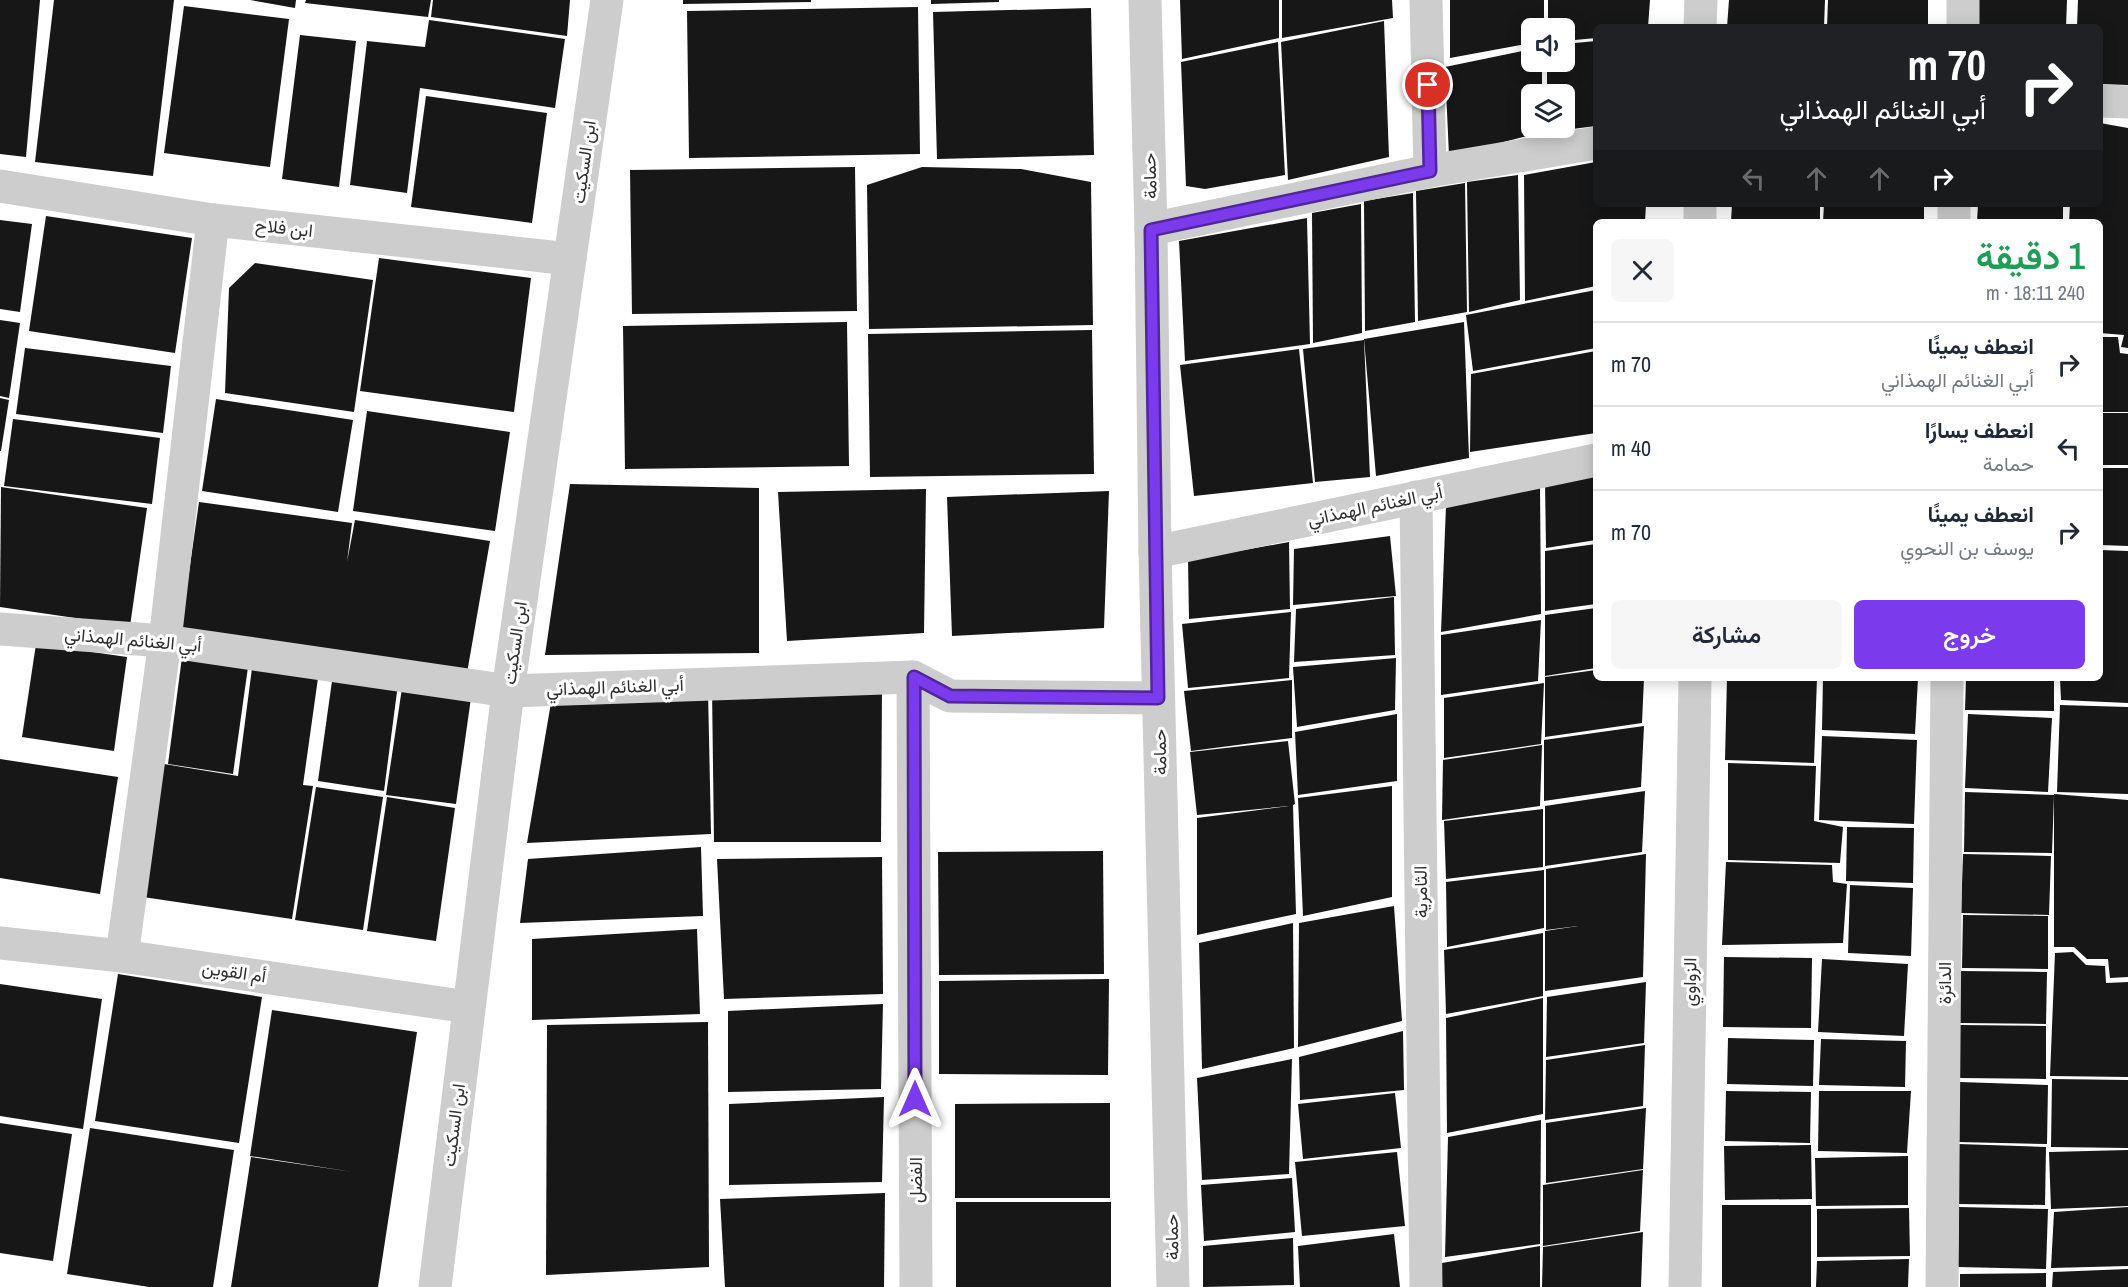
<!DOCTYPE html>
<html lang="ar">
<head>
<meta charset="utf-8">
<style>
	:root { --surface:#fff; --page:#f6f6f7; --text:#1f2937; --muted:#747a83; --line:#e0e1e3; --accent:#7c3aed }
	body { margin:0; font-family:"Archivo Narrow",Vazirmatn,sans-serif; background:var(--page); color:var(--text); direction:rtl; height:100vh; display:flex; flex-direction:column; font-size:22px; white-space:nowrap }
	* { box-sizing:border-box; margin:0 }
	p { font-size:20px; color:var(--muted) }
	.icon { flex:none; width:33px; height:33px; fill:none; stroke:currentColor; stroke-width:2; stroke-linecap:round; stroke-linejoin:round }
	.map { position:relative; flex:1; overflow:hidden; direction:ltr }
	.sheet { position:absolute; left:1593px; top:219px; width:510px; height:462px; display:flex; flex-direction:column; background:var(--surface); border-radius:9px; box-shadow:0 3px 15px #0003; direction:rtl }
	.sheet>* { flex:none }
	.guide { position:absolute; left:1593px; top:24px; width:510px; height:183px; border-radius:9px; box-shadow:0 3px 15px #0003; direction:rtl; background:#202124; color:#fff; overflow:hidden }
	.fabs { position:absolute; left:1521px; top:18px; display:grid; gap:12px }
	.fabs a { display:grid; place-items:center; width:54px; height:54px; border-radius:9px; background:var(--surface); box-shadow:0 3px 15px #0003; font-size:30px }
	.pin { position:absolute; display:grid; place-items:center; width:51px; height:51px; color:#fff; margin:-26px; border:3px solid #fff; border-radius:50%; box-shadow:0 2px 6px #0007 }
	.me { position:absolute; width:66px; margin:-33px; rotate:0deg; stroke-linejoin:round; filter:drop-shadow(0 0 4px #0008) }
	.turn { display:flex; align-items:center; gap:21px; height:126px; padding:0 18px; font-size:27px }
	.turn .icon { width:78px; height:78px; stroke-width:2.5 }
	.turn b { display:block; font-size:42px; line-height:51px }
	.lanes { display:flex; align-items:center; height:57px; padding:0 18px; background:#0003; justify-content:center; gap:30px; direction:ltr }
	.lanes .off { opacity:.35 }
	.round { display:grid; place-items:center; flex:none; width:63px; height:63px; border-radius:9px; background:var(--page) }
	.head { display:flex; align-items:center; justify-content:space-between; height:102px; padding:0 18px }
	h1 { font-size:36px; font-weight:600; line-height:45px; color:#1e9e55 }
	.primary-button { display:flex; gap:12px; margin-top:auto; padding:12px 18px }
	.primary-button a { flex:1; height:69px; border-radius:9px; background:var(--accent); color:#fff; font-size:24px; font-weight:600; line-height:69px; text-align:center }
	.primary-button a+a { background:var(--page); color:var(--text) }
	ul { padding:0; list-style:none }
	li { display:flex; align-items:center; gap:18px; height:84px; padding:0 18px; border-top:2px solid var(--line) }
	li div { flex:1 }
	li b { display:block; font-size:22px }
	li em { font-style:normal }
	.map>svg:first-child { display:block }
</style>
</head>
<body>
<div class="map">
<svg width="2128" height="1287" viewBox="0 0 2128 1287">
	<rect width="100%" height="100%" fill="#fff"/>
	<g fill="#171717">
		<path d="M0 0H40L26 157 0 154Z"/>
		<path d="M54 0H174L153 176 35 162Z"/>
		<path d="M250 0H296L295 8Z"/>
		<path d="M306 0H431L428 17 305 3Z"/>
		<path d="M433 0H570L567 36 431 17Z"/>
		<path d="M683 0H811V2L683 4Z"/>
		<path d="M931 0H999V2L931 4Z"/>
		<path d="M1180 0H1279V38L1182 59Z"/>
		<path d="M1282 0H1392L1393 18 1282 38Z"/>
		<path d="M1450 0H1544V28H1532V43L1450 58Z"/>
		<path d="M1548 0H1650L1648 27H1596V38L1564 41V28H1548Z"/>
		<path d="M1729 0H1825L1824 27H1727Z"/>
		<path d="M1828 0H1928V27H1827Z"/>
		<path d="M1978 0H2067L2066 27H1978Z"/>
		<path d="M2078 0H2128V85L2100 84V27H2077Z"/>
		<path d="M184 6 289 19 270 167 164 153Z"/>
		<path d="M918 7 920 154 689 158 687 11Z"/>
		<path d="M1091 8 1094 155 937 159 933 12Z"/>
		<path d="M429 20 565 39 555 108 420 88 407 193 350 185 367 41 425 47Z"/>
		<path d="M1384 21 1389 157 1288 180 1281 42Z"/>
		<path d="M300 35 356 41 339 187 282 179Z"/>
		<path d="M1596 41V126L1548 132V128H1564V94H1547V62H1564V44Z"/>
		<path d="M1278 42 1285 175 1205 189 1186 186 1181 62Z"/>
		<path d="M1532 49V62H1542V94H1532V128H1543V132L1449 156 1445 67Z"/>
		<path d="M426 96 547 113 532 223 411 207Z"/>
		<path d="M2100 123 2128 128V348L2121 347 2124 335 2100 333V222H2069L2070 204H2100Z"/>
		<path d="M1596 162V204H1646L1645 222H1596V286L1525 301 1524 175Z"/>
		<path d="M855 167 857 311 632 314 630 170Z"/>
		<path d="M922 167 1021 169 1091 182 1093 325 869 329 867 185Z"/>
		<path d="M1518 175 1520 300 1469 312 1467 182Z"/>
		<path d="M1465 183 1467 312 1418 321 1416 191Z"/>
		<path d="M1413 193 1415 322 1365 331 1364 201Z"/>
		<path d="M1361 204 1362 333 1313 343 1312 213Z"/>
		<path d="M1732 204H1820V222H1731Z"/>
		<path d="M1824 204H1924V222H1823Z"/>
		<path d="M1978 204H2063V222H1977Z"/>
		<path d="M46 216 192 238 175 353 29 331Z"/>
		<path d="M1307 218 1310 344 1185 361 1179 241Z"/>
		<path d="M0 220 32 224 20 312 0 309Z"/>
		<path d="M379 258 531 278 514 412 360 391Z"/>
		<path d="M255 263 373 280 354 412 225 393 229 288Z"/>
		<path d="M1596 290V348L1473 371 1466 315Z"/>
		<path d="M0 320 20 323 9 398 0 396Z"/>
		<path d="M847 322 849 466 625 469 623 326Z"/>
		<path d="M1464 322 1469 458 1376 476 1364 339Z"/>
		<path d="M1092 330 1094 474 870 477 868 334Z"/>
		<path d="M2100 337H2118L2120 353 2128 354V412H2100Z"/>
		<path d="M1364 340 1370 477 1315 482 1303 349Z"/>
		<path d="M25 348 171 366 163 433 16 414Z"/>
		<path d="M1299 349 1313 483 1194 496 1180 365Z"/>
		<path d="M1596 351V433L1470 452 1471 374Z"/>
		<path d="M0 398 9 400 1 451H0Z"/>
		<path d="M216 399 353 420 338 512 202 491Z"/>
		<path d="M367 411 510 432 495 531 353 511Z"/>
		<rect x="2100" y="413" width="28" height="52"/>
		<path d="M13 419 160 438 152 504 4 486Z"/>
		<path d="M2100 468H2128V546L2100 545Z"/>
		<path d="M1596 474V540L1546 548 1545 481Z"/>
		<path d="M570 484 759 488V653L545 655Z"/>
		<path d="M1540 486 1541 614 1441 632 1446 506Z"/>
		<path d="M1 487 147 508 130 626 0 607Z"/>
		<path d="M926 489 924 633 787 641 778 492Z"/>
		<path d="M1109 491 1104 628 952 636 947 497Z"/>
		<path d="M199 502 352 523 347 562 355 520 490 541 467 673 181 629Z"/>
		<path d="M1390 536 1396 596 1293 605 1294 549Z"/>
		<path d="M1289 542 1290 609 1189 619 1188 560Z"/>
		<path d="M1596 544V604L1545 611V551Z"/>
		<path d="M2100 550 2128 551V703L2061 700 2060 678H2100Z"/>
		<path d="M1394 597 1395 655 1294 662 1296 609Z"/>
		<path d="M1596 608V668L1545 676V615Z"/>
		<path d="M1291 612 1289 678 1188 688 1182 624Z"/>
		<path d="M1541 620 1538 681 1441 695V635Z"/>
		<path d="M36 644 127 657 114 751 22 737Z"/>
		<path d="M182 657 248 667 233 774 168 764Z"/>
		<path d="M1396 658 1395 710 1297 727 1293 667Z"/>
		<path d="M252 668 318 678 303 785 313 786 292 919 143 897 164 764 238 776Z"/>
		<path d="M1596 670V678H1644L1642 723 1545 737V677Z"/>
		<path d="M333 674 398 684 384 791 318 781Z"/>
		<path d="M1727 678H1817L1814 763 1725 760Z"/>
		<path d="M1823 678H1918L1915 734 1822 730Z"/>
		<path d="M1966 678H2054V711L1965 710Z"/>
		<path d="M1292 680V738L1191 751 1184 691Z"/>
		<path d="M1544 683 1541 744 1444 758V698Z"/>
		<path d="M882 686 881 842H714L712 688Z"/>
		<path d="M402 688 471 698 456 804 386 795Z"/>
		<path d="M708 690 711 834 527 843 553 691Z"/>
		<path d="M2060 705 2128 707V794L2057 792Z"/>
		<path d="M1397 714V781L1298 795 1295 732Z"/>
		<path d="M1968 714 2052 718 2048 792 1965 788Z"/>
		<path d="M1644 726 1641 787 1544 801V740Z"/>
		<path d="M1822 736 1917 740 1914 824 1819 820Z"/>
		<path d="M1288 741 1295 804 1293 805 1296 914 1197 935V818L1289 806 1197 815 1190 752Z"/>
		<path d="M1542 745 1540 806 1442 820 1443 760Z"/>
		<path d="M0 759 118 777 100 894 0 878Z"/>
		<path d="M1728 763 1816 766 1814 821 1843 827 1840 863 1728 860Z"/>
		<path d="M1392 786V897L1303 916 1298 798Z"/>
		<path d="M316 787 383 797 363 930 295 920Z"/>
		<path d="M1645 791 1642 852 1545 866V806Z"/>
		<path d="M1965 792 2054 795 2052 853 1964 852Z"/>
		<path d="M2054 794 2128 800V977L2110 978 2108 959H2087L2074 947H2054Z"/>
		<path d="M387 797 455 808 436 941 367 931Z"/>
		<path d="M1543 809V867L1446 879 1444 821Z"/>
		<path d="M1847 827 1914 828 1913 883 1846 881Z"/>
		<path d="M701 847 703 916 520 923 528 859Z"/>
		<path d="M1103 851 1104 974 939 975 938 852Z"/>
		<path d="M1646 854 1643 977 1545 991V931L1578 926 1546 930V869Z"/>
		<path d="M1963 854 2051 856 2049 915 1961 913Z"/>
		<path d="M882 857 883 994 724 999 717 859Z"/>
		<path d="M1726 862 1832 865 1833 882 1847 884 1843 943 1722 945Z"/>
		<path d="M1544 870V928L1447 947 1446 882Z"/>
		<path d="M1850 885 1913 888 1911 956 1848 953Z"/>
		<path d="M1394 906 1402 1021 1298 1047 1299 923Z"/>
		<path d="M1963 915 2048 916V969L1962 968Z"/>
		<path d="M1293 923 1294 1048 1202 1069 1199 943Z"/>
		<path d="M697 929 700 1014 532 1020V939Z"/>
		<path d="M1543 933V996L1446 1014 1444 950Z"/>
		<path d="M2073 952 2086 965 2105 966 2106 983 2128 982V1077L2050 1076 2055 953Z"/>
		<path d="M1724 957 1812 958 1811 1028 1723 1027Z"/>
		<path d="M1822 959 1908 964 1904 1036 1818 1032Z"/>
		<path d="M1960 971 2047 972 2046 1024 1960 1023Z"/>
		<path d="M118 974 262 997 239 1143 95 1121Z"/>
		<path d="M1109 979 1108 1075 939 1074V981Z"/>
		<path d="M1646 982 1644 1043 1546 1057 1547 997Z"/>
		<path d="M0 984 102 999 83 1129 0 1116Z"/>
		<path d="M1543 998V1114L1447 1133 1446 1018Z"/>
		<path d="M883 1004 881 1089 728 1092V1011Z"/>
		<path d="M272 1010 417 1032 378 1287H231L251 1157 353 1172 250 1156Z"/>
		<path d="M708 1022 709 1267 546 1275 547 1025Z"/>
		<path d="M1960 1025 2046 1026V1079L1959 1078Z"/>
		<path d="M1403 1031 1404 1090 1300 1100 1299 1057Z"/>
		<path d="M1728 1038 1814 1040 1813 1086 1727 1084Z"/>
		<path d="M1821 1039 1906 1041 1905 1087 1819 1085Z"/>
		<path d="M1645 1045 1643 1106 1545 1120 1546 1060Z"/>
		<path d="M1292 1059 1289 1174 1202 1180 1197 1078Z"/>
		<path d="M2052 1079 2128 1080V1148L2051 1147Z"/>
		<path d="M1960 1082 2048 1085 2047 1144 1958 1142Z"/>
		<path d="M1726 1091 1811 1092 1810 1143 1725 1141Z"/>
		<path d="M1819 1091H1911L1907 1153 1818 1151Z"/>
		<path d="M1395 1093 1401 1148 1303 1159 1298 1104Z"/>
		<path d="M884 1097 882 1182 729 1185V1104Z"/>
		<path d="M1110 1103V1198H955V1104Z"/>
		<path d="M1646 1108 1643 1169 1546 1183V1123Z"/>
		<path d="M1541 1120 1540 1244 1445 1257 1448 1137Z"/>
		<path d="M0 1123 72 1134 53 1261 0 1253Z"/>
		<path d="M90 1128 234 1150 213 1287H149L67 1274Z"/>
		<path d="M1958 1144 2046 1147 2045 1205 1956 1204Z"/>
		<path d="M1811 1145 1812 1199 1725 1200 1724 1146Z"/>
		<path d="M2128 1150V1206L2051 1209 2049 1152Z"/>
		<path d="M1397 1152 1405 1226 1302 1236 1295 1162Z"/>
		<path d="M1908 1156V1205L1816 1206 1815 1158Z"/>
		<path d="M1643 1170 1640 1231 1543 1246V1185Z"/>
		<path d="M1292 1178 1295 1232 1204 1241 1201 1185Z"/>
		<path d="M885 1193 884 1287H725L720 1199Z"/>
		<rect x="956" y="1202" width="155" height="85"/>
		<rect x="1722" y="1205" width="89" height="82"/>
		<path d="M1959 1207 2048 1209 2046 1269 1958 1267Z"/>
		<path d="M2128 1207V1266L2051 1268 2054 1212Z"/>
		<path d="M1909 1208 1910 1256 1817 1257V1209Z"/>
		<path d="M1643 1232 1641 1287H1542L1543 1247Z"/>
		<path d="M1394 1234 1400 1287H1300L1298 1246Z"/>
		<path d="M1293 1238 1294 1285 1203 1287V1246Z"/>
		<path d="M1540 1246V1287H1442V1263Z"/>
		<path d="M1909 1259 1908 1287H1816L1817 1261Z"/>
		<path d="M2128 1269V1287H2052L2053 1272Z"/>
		<path d="M2046 1273V1287H1960V1274Z"/>
	</g>
	<g fill="none" stroke-linecap="round" stroke-linejoin="round">
		<g stroke="#cdcdcd" stroke-width="33">
			<path d="M1145 0 1151 229 1155 552 1173 1287"/>
			<path d="M1426 0 1430 171"/>
			<path d="M1700 27 1701 0"/>
			<path d="M1963 27V0"/>
			<path d="M2100 101 2128 102"/>
			<path d="M0 186 213 220 570 259"/>
			<path d="M1700 222V204"/>
			<path d="M1954 222V204"/>
			<path d="M1151 229 1430 171 1596 143"/>
			<path d="M1416 497 1426 1287"/>
			<path d="M1155 552 1596 460"/>
			<path d="M0 629 165 641 508 691 913 677 950 696 1158 698"/>
			<path d="M913 677 916 1287"/>
			<path d="M0 943 122 956 468 1007"/>
			<path d="M122 956 165 641 213 220"/>
			<path d="M435 1287 508 691 607 0"/>
			<path d="M1685 1287 1695 678"/>
			<path d="M1942 1287 1947 678"/>
		</g>
	</g>
	<g fill="none" stroke-linecap="round" stroke-linejoin="round">
		<defs>
			<path id="route" d="M915 1099 914 677 950 696 1158 698 1151 230 1430 171 1428 85"/>
		</defs>
		<use href="#route" stroke="#51269a" stroke-width="15"/>
		<use href="#route" stroke="#7c3aed" stroke-width="10"/>
	</g>
	<g text-anchor="middle" stroke-width="6" stroke-linejoin="round" paint-order="stroke">
		<g font-size="18" fill="#303030" stroke="#fff">
			<text transform="translate(584 162) rotate(-82)" y="6">ابن السكيت</text>
			<text transform="translate(1150 176) rotate(-92)" y="6">حمامة</text>
			<text transform="translate(284 228) rotate(6)" y="6">ابن فلاح</text>
			<text transform="translate(1375 506) rotate(-12)" y="6">أبي الغنائم الهمذاني</text>
			<text transform="translate(133 640) rotate(5)" y="6">أبي الغنائم الهمذاني</text>
			<text transform="translate(515 643) rotate(-82)" y="6">ابن السكيت</text>
			<text transform="translate(615 687) rotate(-2)" y="6">أبي الغنائم الهمذاني</text>
			<text transform="translate(1160 752) rotate(-91)" y="6">حمامة</text>
			<text transform="translate(1421 892) rotate(-91)" y="6">الثامرية</text>
			<text transform="translate(234 972) rotate(8)" y="6">أم القوين</text>
			<text transform="translate(1690 982) rotate(-89)" y="6">الزواوي</text>
			<text transform="translate(1945 983) rotate(-90)" y="6">الدائرة</text>
			<text transform="translate(454 1125) rotate(-83)" y="6">ابن السكيت</text>
			<text transform="translate(916 1180) rotate(-90)" y="6">الفضل</text>
			<text transform="translate(1172 1237) rotate(-91)" y="6">حمامة</text>
		</g>
	</g>
</svg>
<div class="fabs">
<a><svg class="icon" aria-label="sound" viewBox="0 0 24 24"><path d="M4 9h4l5-4v14l-5-4H4zM17 9q2 3 0 6"/></svg></a>
<a><svg class="icon" aria-label="layers" viewBox="0 0 24 24"><path d="M12 4l9 5-9 5-9-5zM3 14l9 5 9-5"/></svg></a>
</div>
<div class="pin" style="left:1428px;top:85px;background:#d93025"><svg class="icon" aria-label="arrive" viewBox="0 0 24 24"><path d="M6 21V4h12l-3 4 3 4H6"/></svg></div>
<svg class="me" style="left:915px;top:1099px" viewBox="-20 -20 40 40"><path d="M0-17L14 15 0 8-14 15z" fill="#7c3aed" stroke="#fff" stroke-width="4"/></svg>
<div class="guide">
<div class="turn"><svg class="icon" aria-label="right" viewBox="0 0 24 24"><path d="M7 20v-9h11M14 6l5 5-5 5"/></svg><div><b>70 m</b>أبي الغنائم الهمذاني</div></div>
<div class="lanes"><svg class="icon off" aria-label="left" viewBox="0 0 24 24"><path d="M17 20v-9H6M10 6l-5 5 5 5"/></svg><svg class="icon off" aria-label="ahead" viewBox="0 0 24 24"><path d="M12 20V5M6 11l6-6 6 6"/></svg><svg class="icon off" aria-label="ahead" viewBox="0 0 24 24"><path d="M12 20V5M6 11l6-6 6 6"/></svg><svg class="icon" aria-label="right" viewBox="0 0 24 24"><path d="M7 20v-9h11M14 6l5 5-5 5"/></svg></div>
</div>
<section class="sheet">
<div class="head"><div><h1>1 دقيقة</h1><p>240 m · 18:11</p></div><a class="round"><svg class="icon" aria-label="close" viewBox="0 0 24 24"><path d="M6 6l12 12M18 6L6 18"/></svg></a></div>
<ul>
<li><svg class="icon" aria-label="right" viewBox="0 0 24 24"><path d="M7 20v-9h11M14 6l5 5-5 5"/></svg><div><b>انعطف يمينًا</b><p>أبي الغنائم الهمذاني</p></div><em>70 m</em></li>
<li><svg class="icon" aria-label="left" viewBox="0 0 24 24"><path d="M17 20v-9H6M10 6l-5 5 5 5"/></svg><div><b>انعطف يسارًا</b><p>حمامة</p></div><em>40 m</em></li>
<li><svg class="icon" aria-label="right" viewBox="0 0 24 24"><path d="M7 20v-9h11M14 6l5 5-5 5"/></svg><div><b>انعطف يمينًا</b><p>يوسف بن النحوي</p></div><em>70 m</em></li>
</ul>
<div class="primary-button"><a>خروج</a><a>مشاركة</a></div>
</section>
</div>
</body>
</html>
